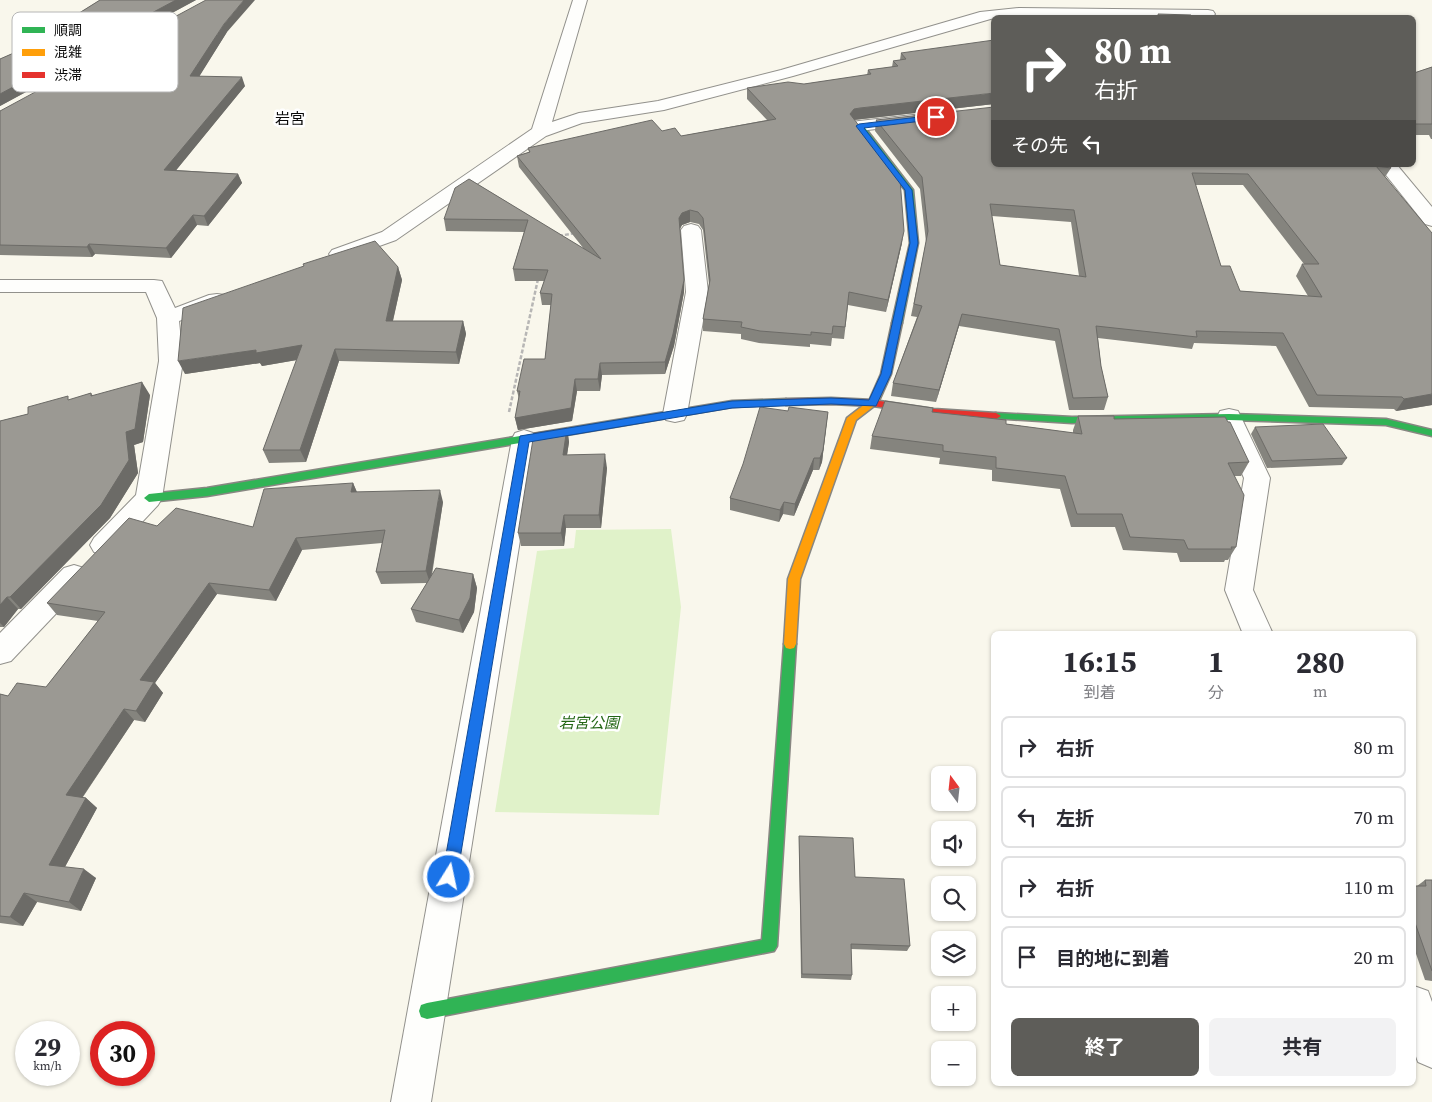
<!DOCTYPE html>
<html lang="ja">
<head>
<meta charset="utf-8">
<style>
	:root { --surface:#fff; --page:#f2f2f3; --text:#2b2b33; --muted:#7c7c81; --line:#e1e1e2; --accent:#5e5d59 }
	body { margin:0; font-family:"Source Serif 4","Noto Sans JP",serif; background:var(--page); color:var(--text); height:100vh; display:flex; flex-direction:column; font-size:19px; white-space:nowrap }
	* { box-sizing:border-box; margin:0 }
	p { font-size:16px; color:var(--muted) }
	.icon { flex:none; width:28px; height:28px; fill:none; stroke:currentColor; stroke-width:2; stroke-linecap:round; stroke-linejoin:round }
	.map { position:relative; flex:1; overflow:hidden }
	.side { position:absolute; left:991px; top:631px; width:425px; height:455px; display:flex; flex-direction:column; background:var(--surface); border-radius:8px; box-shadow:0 1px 4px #0004 }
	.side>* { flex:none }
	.top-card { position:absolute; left:991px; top:15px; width:425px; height:152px; border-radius:8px; box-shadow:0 1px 4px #0004; background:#5e5d59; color:#fff; overflow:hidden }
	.needle { width:32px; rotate:345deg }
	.controls { position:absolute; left:931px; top:766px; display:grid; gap:10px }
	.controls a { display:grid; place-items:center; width:45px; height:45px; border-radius:8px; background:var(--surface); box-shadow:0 1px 4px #0004; font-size:25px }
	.speed { position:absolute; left:15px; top:1021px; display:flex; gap:10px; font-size:25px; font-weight:700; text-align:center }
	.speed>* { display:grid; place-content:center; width:65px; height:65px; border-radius:50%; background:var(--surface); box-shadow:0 1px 4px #0004; line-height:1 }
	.speed small { font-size:12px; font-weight:400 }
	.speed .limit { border:8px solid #d22; background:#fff; color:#111 }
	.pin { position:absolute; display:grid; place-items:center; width:42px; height:42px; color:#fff; margin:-21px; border:2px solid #fff; border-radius:50%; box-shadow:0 1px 5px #0007 }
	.me { position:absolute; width:55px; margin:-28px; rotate:10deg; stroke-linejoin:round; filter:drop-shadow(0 0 4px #0008) }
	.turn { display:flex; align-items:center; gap:18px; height:105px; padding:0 20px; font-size:22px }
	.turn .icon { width:65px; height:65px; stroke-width:2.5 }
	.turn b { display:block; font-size:35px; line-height:42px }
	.then { display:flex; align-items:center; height:48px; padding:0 20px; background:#0003; gap:10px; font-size:19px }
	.eta { display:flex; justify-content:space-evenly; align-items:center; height:85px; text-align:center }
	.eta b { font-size:30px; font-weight:700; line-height:35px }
	.button { display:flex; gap:10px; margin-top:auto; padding:10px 20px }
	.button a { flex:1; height:58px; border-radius:8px; background:var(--accent); color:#fff; font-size:20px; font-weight:700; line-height:58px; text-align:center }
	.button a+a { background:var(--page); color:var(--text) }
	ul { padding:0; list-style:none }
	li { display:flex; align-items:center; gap:15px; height:62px; margin:0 10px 8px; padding:0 10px; border:2px solid var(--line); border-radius:8px }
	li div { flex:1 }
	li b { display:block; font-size:19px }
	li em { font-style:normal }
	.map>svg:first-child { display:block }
</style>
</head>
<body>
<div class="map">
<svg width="1432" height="1102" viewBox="0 0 1432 1102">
	<rect width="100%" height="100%" fill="#f9f7ec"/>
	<path fill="#e0f2c9" d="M671 529 681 607 659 815 495 812 537 551 574 548 576 530Z"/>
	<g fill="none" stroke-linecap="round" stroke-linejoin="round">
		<defs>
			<g id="street">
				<path d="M573 0H587L552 122 579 113 658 101 781 70 980 12 1019 8 1208 10 1213 11 1215 14 1212 18H994L793 76 664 110 582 123 546 136 396 240 346 258 339 260 332 258 329 254 332 250 382 232 532 129Z"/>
				<path d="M913 115 919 116 922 120 919 124 859 131 853 130 850 126 853 122 859 121Z"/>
				<path d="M1378 165H1397L1432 207V226L1425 224Z"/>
				<path d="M691 224 698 226 701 230 708 292 687 414 684 420 675 422 666 420 663 414 686 292 681 230 684 226Z"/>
				<path d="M0 280H154L162 281 175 308 209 295 217 294 225 295 228 300 225 305 179 321 183 361 162 498 158 505 114 552 104 555 94 552 90 545 94 538 136 495 159 361 157 318 146 292H0Z"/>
				<path d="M1229 409 1238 411 1241 417 1270 478 1253 590 1273 634H1243L1225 590 1244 478 1217 417 1220 411Z"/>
				<path d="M524 430 533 433 536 439 431 1102H391L512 439 515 433Z"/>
				<path d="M74 565 84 568 88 576 84 584 11 661 0 664V633L64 568Z"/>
				<path d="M1414 986 1428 991 1432 1002V1068L1418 1062 1414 1051Z"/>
			</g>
			<g id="fast">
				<path d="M856 124H862L913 190 918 243 902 323 897 326 892 323 910 243 905 190 856 128Z"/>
				<path d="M786 399 791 402 789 404 732 407 207 496 149 502 144 498 149 494 207 488 732 401Z"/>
				<path d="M996 413 1072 417 1229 414 1386 419 1432 430V436L1386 425 1229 420 1072 423 992 418 991 416 992 414Z"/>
				<path d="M790 639 794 640 796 644 777 946 774 951 427 1019 421 1017 419 1011 421 1005 427 1003 762 940 784 644 786 640Z"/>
			</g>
			<path id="slow" d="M897 320 902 323 891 374 878 403 856 420 800 579 796 644 794 648 790 649 786 648 784 644 788 579 847 418 869 401 881 374 892 323Z"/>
			<path id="jam" d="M831 398 873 400 934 409 996 413 1001 416 996 419 934 415 873 406 831 404 786 405 781 402 786 399Z"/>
		</defs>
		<use href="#street" stroke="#92918c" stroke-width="2"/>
		<use href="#fast" stroke="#888782" stroke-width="3"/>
		<use href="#slow" stroke="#888782" stroke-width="3"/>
		<use href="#jam" stroke="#888782" stroke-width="3"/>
		<g stroke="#b7b6b5" stroke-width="2.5" stroke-dasharray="4 2" stroke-linecap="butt">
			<path d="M559 236 575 233"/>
			<path d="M509 412 538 279"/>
		</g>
		<use href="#street" fill="#fefefc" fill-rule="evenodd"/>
		<use href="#fast" fill="#30b455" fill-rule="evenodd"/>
		<use href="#slow" fill="#ff9f0a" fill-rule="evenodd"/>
		<use href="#jam" fill="#e5322d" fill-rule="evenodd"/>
	</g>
	<g fill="#85847e" fill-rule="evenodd">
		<path d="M100 0H196L0 106V59L81 23 76 15Z"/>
		<path d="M227 32 199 76 245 86 176 170 238 174 242 183 208 226 197 225 171 258 95 254 92 257 0 255V111Z"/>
		<path d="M901 53 994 104 854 120 902 243 886 312 848 305 844 339 832 338 831 346 810 344V347L759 343 741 339V334L703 331V319L709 284 703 230 699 224 690 222 682 225 680 229 684 292 674 346 665 374 602 375 600 391H577L572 421 518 430 515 418 519 399 517 391 545 359 551 305H542L540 293 544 281H515L513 269 524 232 446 231 444 219 469 179 584 249 519 167 517 156 529 152 528 148 662 131 681 136 767 120 747 99V88L804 84 867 75 868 70 892 67 893 61 900 60Z"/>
		<path d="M1432 67V139H1431L1429 135H1414V73Z"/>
		<path d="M876 120 1389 165 1391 168 1385 177 1432 405 1396 411 1394 409 1309 407 1276 346 1194 343 1192 349 1098 338 1101 366 1108 397 1104 410H1069L1055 341 959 326 936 402 891 396 893 383 917 317 911 316 926 242 920 189 875 131ZM1195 185H1243L1304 264H1302L1296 276 1308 296 1240 291 1221 266ZM992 216 1071 222 1079 276 1000 265Z"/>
		<path d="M398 267 402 280 393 321H463L466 334 459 364 339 361 306 462 269 463 263 450 297 360 262 366 260 363 185 374Z"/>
		<path d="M91 393 93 396 150 395 143 442 134 445 138 473 110 518 21 609H18L4 627H0V421L28 414Z"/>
		<path d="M788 411 828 412 822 462 819 470H813L794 516 783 514 779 522 730 510V498Z"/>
		<path d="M932 412 1006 424 1073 433V430L1078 416 1114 419 1249 462 1241 476H1235L1236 547 1228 560H1225L1224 562H1180L1177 553 1123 550 1115 527H1071L1060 489 992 481V470L939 464 940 458 870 449 872 436Z"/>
		<path d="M1255 427 1347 458 1342 465 1267 468 1251 434Z"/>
		<path d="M567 428 569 442 567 455 607 468 601 528H566L564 546H521L518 533Z"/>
		<path d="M353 483 357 492 443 502 432 575 473 574 477 588 474 612 463 633 416 622 411 609 427 583 381 584 376 572 382 543 302 550 276 601 217 594 155 683 163 693 145 722 134 720 83 797 86 798 97 808 65 867 96 878 81 911 37 902 23 926 0 923V694L8 696 46 687 98 621 57 615 47 603 157 526 253 527Z"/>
		<path d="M799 836 855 877 910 946 907 951 851 949 852 975 851 980 801 978 799 842Z"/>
		<path d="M1425 880H1432V981L1425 980 1414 948V886H1417Z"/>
	</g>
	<g fill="#6c6b67">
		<path d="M176 0H196L0 106V94Z"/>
		<path d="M244 0H255L227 32 194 85 190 76 224 24Z"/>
		<path d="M242 77 245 86 169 179 164 170Z"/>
		<path d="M994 93V104L853 120 850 114 854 109Z"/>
		<path d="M238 174 242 183 208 226 204 216Z"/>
		<path d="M690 210V222L682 225 679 230V218L682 213Z"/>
		<path d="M193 215 197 225 171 258 166 248Z"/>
		<path d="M904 231 902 243 886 312 888 300Z"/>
		<path d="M89 244 95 254 92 257 87 247Z"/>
		<path d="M398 267 402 280 390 333 386 321Z"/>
		<path d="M684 280V292L674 346 665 374V362Z"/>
		<path d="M962 314 959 326 936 402 939 390Z"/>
		<path d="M463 321 466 334 459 364 456 352Z"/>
		<path d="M302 345 308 358 262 366 260 363 185 374 178 361 256 350Z"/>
		<path d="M335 349 339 361 306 462 300 450Z"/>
		<path d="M600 363 602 375 600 391 598 379Z"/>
		<path d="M575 379 577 391 572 421 518 430 515 418Z"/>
		<path d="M142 382 150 395 143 442 134 445 138 473 110 518 21 609 10 597Z"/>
		<path d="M1432 394V405L1396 411 1404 399Z"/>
		<path d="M828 412 822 462 819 470 820 458Z"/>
		<path d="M567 428 569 442 565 468 563 455Z"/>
		<path d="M605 454 607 468 601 528 599 515Z"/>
		<path d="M814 458 813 470 794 516 795 504Z"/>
		<path d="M353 483 358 495 351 492Z"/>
		<path d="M440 490 443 502 430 583 426 571Z"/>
		<path d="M784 502 783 514 779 522 780 510Z"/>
		<path d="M564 515 566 528 564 546 561 533Z"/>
		<path d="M296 538 302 550 276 601 269 590Z"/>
		<path d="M473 574 477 588 474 612 463 633 459 620Z"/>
		<path d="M209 583 217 594 155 683 163 693 145 722 136 711 140 680Z"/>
		<path d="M7 597 18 609 4 627 0 623V605Z"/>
		<path d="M124 709 134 720 77 805 66 795Z"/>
		<path d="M86 798 97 808 61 874 49 865Z"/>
		<path d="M84 869 96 878 81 911 69 902Z"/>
		<path d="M24 893 37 902 23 926 10 917Z"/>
	</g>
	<g fill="#9b9993" stroke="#6c6b67" fill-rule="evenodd">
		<path d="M100 0H176L0 94V59L94 18 76 15Z"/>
		<path d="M206 0H244L224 24 190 76 242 77 164 170 238 174 204 216 193 215 166 248 89 244 87 247 0 245V111Z"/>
		<path d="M1158 14 1191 15 1193 18H1159Z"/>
		<path d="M994 40V93L860 108 854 109 850 114 900 179 904 231 888 300 849 292 845 327 833 326 832 334 811 332V335L760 331 741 327 742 322 703 319 710 280 703 218 698 212 690 210 682 213 679 218 684 280 673 334 665 362 600 363 598 379H575L571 408 515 418 520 391H517L524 359H545L552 294 540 293 548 270 513 269 528 220 444 219 455 188 469 179 601 259 517 156 530 152 528 148 652 120 662 131 675 128 681 136 776 119 747 88 788 82 804 84 871 74 868 70 898 66 893 61 906 59 901 53Z"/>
		<path d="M1432 67V124H1414V73Z"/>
		<path d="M994 107V165H1389L1391 168 1376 166 1432 233V394L1404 399 1402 397 1317 395 1283 333 1196 331 1197 337 1096 326 1101 366 1108 397 1073 398 1059 329 962 314 939 390 893 383 922 306 914 304 928 231 922 177 876 120ZM1192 173 1248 174 1319 264H1302L1322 297 1240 291 1230 266H1221ZM990 204 1074 210 1086 277 1000 265Z"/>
		<path d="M375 241 398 267 386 321H463L456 352 335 349 300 450H263L302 345 256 353V350L178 361 183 308 304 266 303 264Z"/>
		<path d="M142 382 135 429 126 432 129 460 101 505 10 597H7L0 605V421L28 414V407L68 396V400L91 393V396Z"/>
		<path d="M885 401 933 408 932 412 1006 420V424L1082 434 1078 416H1114V419L1225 417 1228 422H1230L1249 462 1228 463 1244 495 1236 547H1231L1232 549H1188L1184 540 1130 537 1122 514H1077L1065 476 996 468V457L943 451V445L872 436Z"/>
		<path d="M760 407 788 411 789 407 828 412 823 450 820 458H814L795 504 784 502 780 510 730 498 743 464Z"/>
		<path d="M1323 424 1347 458 1272 461 1255 427Z"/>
		<path d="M567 428 563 455 605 454 599 515H564L561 533H518L534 433Z"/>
		<path d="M353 483 351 492 440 490 426 571 376 572 385 530 296 538 269 590 209 583 140 680 154 682 136 711 124 709 66 795 86 798 49 865 84 869 69 902 24 893 10 917 0 916V694L8 696 17 683 46 687 105 612 47 603 129 518 157 526 176 508 253 527 264 489Z"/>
		<path d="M436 568 473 574 470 598 459 620 411 609Z"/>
		<path d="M799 836 853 838 855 877 904 879 910 946 851 944 852 975 802 974Z"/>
		<path d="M1425 880H1432V971L1414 920V886H1426Z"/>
	</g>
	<path fill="#1a73e8" stroke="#114b97" d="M936 115 940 117 939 119 864 128 912 190 918 243 891 374 876 406 831 404 732 408 529 442 457 877 455 882 449 885 444 882 442 877 520 436 732 401 831 398 869 400 881 374 910 243 905 190 856 126 859 124Z"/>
	<g text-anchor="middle" stroke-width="5" stroke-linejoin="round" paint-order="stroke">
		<g font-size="15" fill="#0a0a0a" stroke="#fff">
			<text x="290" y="124">岩宮</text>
		</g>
		<g font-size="15" font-style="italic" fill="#236615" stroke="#fff">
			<text x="589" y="728">岩宮公園</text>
		</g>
	</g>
	<rect x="12" y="12" width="166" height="80" rx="8" fill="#fff" stroke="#b6b6b6" stroke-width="1"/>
	<rect x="22" y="27" width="23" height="6" fill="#30b455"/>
	<rect x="22" y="49" width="23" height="7" fill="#ff9f0a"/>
	<rect x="22" y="72" width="23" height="6" fill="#e5322d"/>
	<g font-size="14" fill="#0a0a0a">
		<text x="54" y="35">順調</text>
		<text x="54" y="57">混雑</text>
		<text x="54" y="80">渋滞</text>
	</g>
</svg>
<div class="controls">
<a><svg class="needle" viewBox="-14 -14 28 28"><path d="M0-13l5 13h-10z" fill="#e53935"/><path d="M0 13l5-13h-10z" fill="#7c7c81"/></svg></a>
<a><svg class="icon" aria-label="sound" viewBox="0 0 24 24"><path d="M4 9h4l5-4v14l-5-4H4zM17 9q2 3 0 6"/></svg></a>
<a><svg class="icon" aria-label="search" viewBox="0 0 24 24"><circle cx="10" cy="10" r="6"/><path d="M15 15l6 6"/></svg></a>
<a><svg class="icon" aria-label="layers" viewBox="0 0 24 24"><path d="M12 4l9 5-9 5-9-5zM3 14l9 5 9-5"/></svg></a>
<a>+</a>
<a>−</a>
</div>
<div class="speed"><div>29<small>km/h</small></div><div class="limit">30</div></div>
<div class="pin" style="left:936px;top:117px;background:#d93025"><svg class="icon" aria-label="arrive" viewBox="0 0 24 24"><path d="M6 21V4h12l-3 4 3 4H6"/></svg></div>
<svg class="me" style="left:449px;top:877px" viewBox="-20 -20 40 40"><circle r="17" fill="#1a73e8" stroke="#fff" stroke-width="3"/><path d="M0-11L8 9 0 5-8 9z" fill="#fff"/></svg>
<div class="top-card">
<div class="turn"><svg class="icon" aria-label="right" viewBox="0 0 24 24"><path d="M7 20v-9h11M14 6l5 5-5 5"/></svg><div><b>80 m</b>右折</div></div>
<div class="then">その先<svg class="icon" aria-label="left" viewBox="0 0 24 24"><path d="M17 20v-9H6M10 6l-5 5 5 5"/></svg></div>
</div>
<section class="side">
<div class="eta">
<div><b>16:15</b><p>到着</p></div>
<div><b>1</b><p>分</p></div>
<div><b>280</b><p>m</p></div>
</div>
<ul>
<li><svg class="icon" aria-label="right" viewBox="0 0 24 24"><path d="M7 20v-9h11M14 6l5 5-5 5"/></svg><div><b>右折</b></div><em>80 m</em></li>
<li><svg class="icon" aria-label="left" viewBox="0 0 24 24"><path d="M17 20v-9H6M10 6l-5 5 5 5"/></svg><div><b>左折</b></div><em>70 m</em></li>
<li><svg class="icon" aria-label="right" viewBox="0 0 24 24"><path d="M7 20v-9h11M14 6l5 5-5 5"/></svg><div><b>右折</b></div><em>110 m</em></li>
<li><svg class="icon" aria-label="arrive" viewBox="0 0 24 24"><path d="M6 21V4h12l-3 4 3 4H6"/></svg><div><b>目的地に到着</b></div><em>20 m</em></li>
</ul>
<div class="button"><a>終了</a><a>共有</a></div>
</section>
</div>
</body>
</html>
